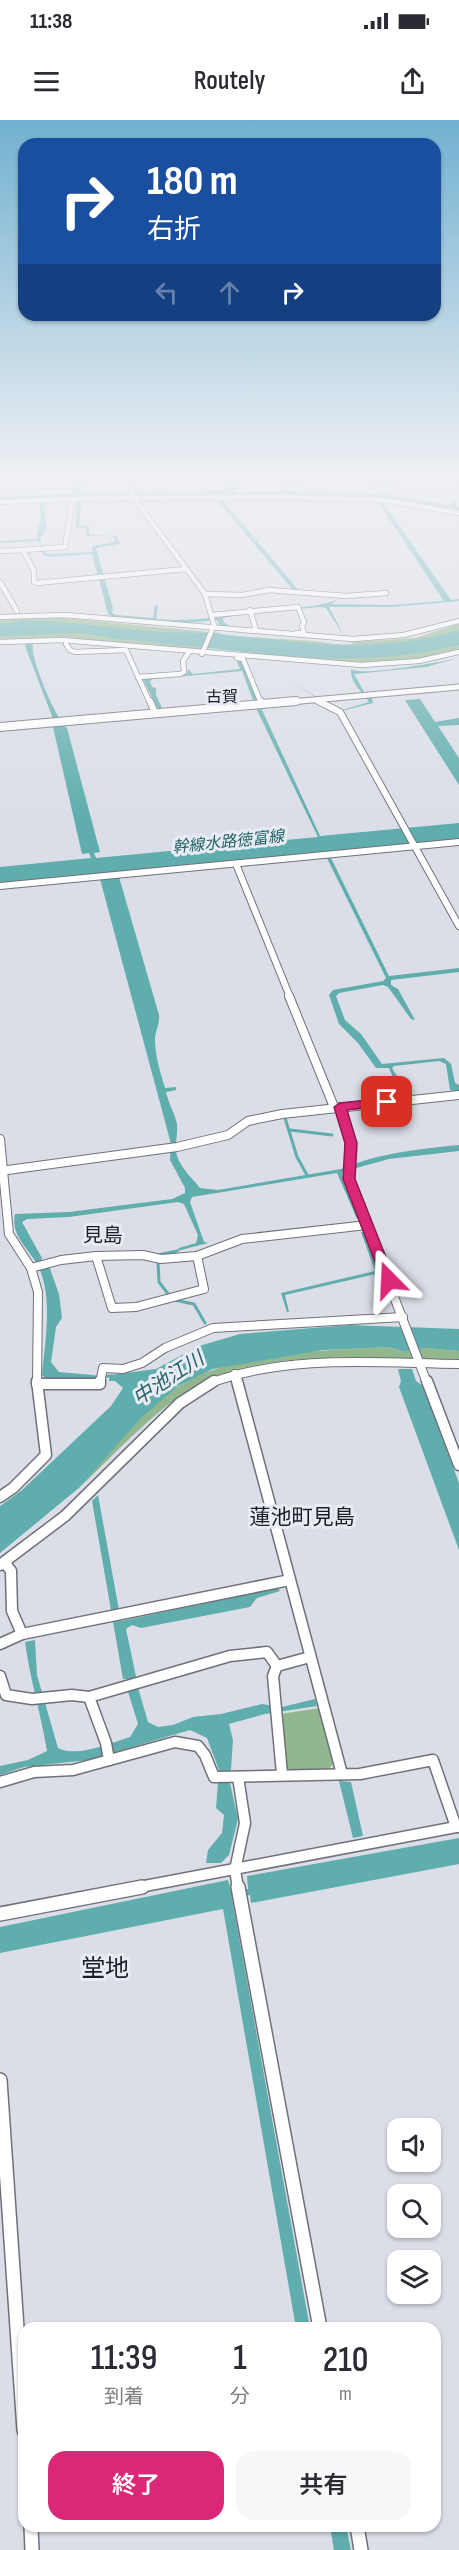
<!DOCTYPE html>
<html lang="ja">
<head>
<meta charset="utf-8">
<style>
	:root { --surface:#fff; --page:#f7f7f7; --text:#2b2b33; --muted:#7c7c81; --accent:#db2777 }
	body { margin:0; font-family:"Sofia Sans Condensed","Noto Sans JP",sans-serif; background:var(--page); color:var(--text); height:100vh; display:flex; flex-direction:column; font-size:22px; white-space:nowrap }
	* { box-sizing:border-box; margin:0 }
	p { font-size:20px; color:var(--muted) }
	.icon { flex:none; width:33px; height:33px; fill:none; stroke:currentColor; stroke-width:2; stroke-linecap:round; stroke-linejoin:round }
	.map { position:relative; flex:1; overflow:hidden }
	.panel { position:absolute; left:18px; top:2202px; width:423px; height:210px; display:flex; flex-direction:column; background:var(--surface); border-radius:18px; box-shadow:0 2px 4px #0004 }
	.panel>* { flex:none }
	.hud { position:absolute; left:18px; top:18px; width:423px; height:183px; border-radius:18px; box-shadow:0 2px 4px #0004; background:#1a4fa0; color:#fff; overflow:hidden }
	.fabs { position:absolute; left:387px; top:1998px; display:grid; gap:12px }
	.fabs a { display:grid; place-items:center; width:54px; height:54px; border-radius:12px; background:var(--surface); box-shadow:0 2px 4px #0004; font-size:30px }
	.pin { position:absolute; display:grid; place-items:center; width:51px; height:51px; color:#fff; margin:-26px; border-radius:12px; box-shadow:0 3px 9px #0006 }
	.me { position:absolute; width:66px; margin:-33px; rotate:339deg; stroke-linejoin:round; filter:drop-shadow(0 0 4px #0008) }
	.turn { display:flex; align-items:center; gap:21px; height:126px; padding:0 30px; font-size:27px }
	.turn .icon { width:78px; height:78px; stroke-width:2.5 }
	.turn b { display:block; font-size:42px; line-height:51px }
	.lanes { display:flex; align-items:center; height:57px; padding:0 30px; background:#0003; justify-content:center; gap:30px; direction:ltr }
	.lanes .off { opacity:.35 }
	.eta { display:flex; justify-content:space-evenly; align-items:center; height:102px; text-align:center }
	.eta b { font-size:36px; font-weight:600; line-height:42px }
	.action { display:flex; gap:12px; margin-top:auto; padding:12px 30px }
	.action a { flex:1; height:69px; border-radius:18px; background:var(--accent); color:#fff; font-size:24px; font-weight:600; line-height:69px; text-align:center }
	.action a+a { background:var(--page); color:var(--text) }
	.status { display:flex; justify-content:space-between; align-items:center; height:42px; padding:0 30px; background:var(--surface); direction:ltr }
	.status svg { height:16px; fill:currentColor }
	header { display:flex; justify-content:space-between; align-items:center; height:78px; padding:0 30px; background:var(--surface); font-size:27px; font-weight:600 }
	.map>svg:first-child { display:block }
</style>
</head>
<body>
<div class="status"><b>11:38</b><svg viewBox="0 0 49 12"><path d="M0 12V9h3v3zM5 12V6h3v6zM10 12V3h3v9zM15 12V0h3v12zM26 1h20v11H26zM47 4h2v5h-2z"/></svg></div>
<header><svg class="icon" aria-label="menu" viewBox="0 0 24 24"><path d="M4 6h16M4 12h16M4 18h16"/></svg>Routely<svg class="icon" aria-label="share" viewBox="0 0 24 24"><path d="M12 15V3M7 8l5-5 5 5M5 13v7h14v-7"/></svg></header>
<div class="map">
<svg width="459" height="2430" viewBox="0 0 459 2430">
	<rect width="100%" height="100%" fill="#dbdee7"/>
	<g fill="#92b78e">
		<path d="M64 498 220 513 218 515 313 521 350 526 353 522 415 518 459 504V510L430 520 369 529 216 517 0 505V499Z"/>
		<path d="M38 511H77L222 529 202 527 200 530 61 517 0 519V514Z"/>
		<path d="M459 525V530C388 549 323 541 250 535L252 531C323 537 390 543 459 525Z"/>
		<path d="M389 1227 404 1232 426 1228 459 1231V1242C381 1238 277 1228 205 1261 165 1279 113 1336 80 1367 109 1334 141 1289 179 1266 233 1232 326 1230 389 1227Z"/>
		<path d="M320 1588 334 1643 328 1650 286 1649 280 1594Z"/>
	</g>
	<g fill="#5fadad">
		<path d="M72 357H82L83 362 79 370 83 373 224 371 229 366 227 360 214 357 233 359 236 372 278 371 301 357H308L287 371 390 375 449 385 459 378 456 386 459 387V391L390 378 282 375 0 380V376L74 374Z"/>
		<path d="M216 379H222L299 471 293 470Z"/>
		<path d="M77 380H82L79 406H88L90 415 117 416 120 424 96 428 113 488 112 493 116 495 153 498 155 486 158 485 156 499C196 503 231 494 271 490 295 487 317 488 339 479L331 484 392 485 444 481 377 381H382L451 480 459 479V481L392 487H329L344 516 326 488 321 487 246 494 223 498V501L230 507H220L217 500 185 503 113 497 108 494 92 434 50 437 45 436 39 429 41 425 38 421 0 423V421L36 419 41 398 39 381H43L47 409 40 418 42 426 41 429 48 434 92 432 93 426 114 422 115 419 112 416H86V408L75 407Z"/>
		<path d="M23 500C71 502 117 508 165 512 186 513 208 512 228 515 310 523 378 534 459 510V525C356 552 246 531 142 521 131 519 113 521 105 516L76 513 0 516V504Z"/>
		<path d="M33 523C29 536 56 600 67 608L100 732 94 733 96 738 318 717 256 588 242 551 153 559 150 561 152 567 156 568V575L163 590 159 591 142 558 187 554 188 549 193 554 240 549 237 542 238 539 242 540 247 550 251 566 320 716 459 703V719L328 732 389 856 459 848V852L391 860V865L398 869 415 900 411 899 388 867 383 865 339 873 336 876 345 900 361 914 382 944 444 938 451 944 455 963 459 965V972L450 970 446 944 439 941 394 946 392 948C396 956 409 969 410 975H409L395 962 389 948H376L358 923 339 904 329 875 333 870 383 861 386 858 327 738 326 732 111 753 119 757 159 895C160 904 155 911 155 919 155 936 160 951 165 968L176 967V970L166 972C168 982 175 994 177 1004 178 1013 175 1023 176 1032 178 1045 192 1058 200 1068L218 1070 341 1049C379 1033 418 1029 459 1025V1031L389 1039 342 1052V1057L359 1099H357L337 1053 192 1077 190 1082 204 1122 208 1123 177 1131 179 1128 196 1123 198 1115 184 1084 178 1082 69 1097 27 1099 22 1102 42 1138 41 1144 49 1146 59 1174 62 1198 56 1207 51 1242 59 1252 93 1255V1258L86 1260 45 1258 42 1255C45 1222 53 1179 39 1148 30 1129 10 1117 15 1094L69 1092 172 1079 185 1073V1068L170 1040 171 1024 100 759 107 753 0 763V747L91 738 89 733 82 734 53 607 52 596 25 526 26 524Z"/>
		<path d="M459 538 426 547 354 554 364 572 372 578 373 583 341 591 293 564 342 590 369 582C362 572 350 562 351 549 360 557 440 542 459 538Z"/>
		<path d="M420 579 435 602 459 598V605L438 606 459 638V665L405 580Z"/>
		<path d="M361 1112H364L380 1153 285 1175 289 1192H287L281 1173 375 1151Z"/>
		<path d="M350 1205 459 1209V1231L426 1228 404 1232 389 1227 323 1230 213 1249 178 1266 140 1299 80 1367 0 1433V1386L21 1371 111 1286 123 1268 115 1261H109L110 1255 156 1249 199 1226 240 1214Z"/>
		<path d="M398 1249H412L416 1261 423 1266 459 1363V1430L399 1267 401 1261Z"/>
		<path d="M98 1375 121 1501 278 1468 280 1471 257 1478 250 1487 141 1508 132 1505 126 1509 139 1571 148 1602 158 1607 173 1605 193 1597 221 1594 262 1584 282 1587 315 1579 317 1586 265 1594 229 1604 233 1620 230 1663 238 1699 229 1735 221 1743H206L208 1730 222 1713 224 1695 216 1688 219 1650 207 1618 190 1610 88 1640 24 1647 0 1655V1646L28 1640 47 1631C41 1594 30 1559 25 1522L35 1520 37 1555 58 1628C77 1638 110 1623 130 1617L138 1604 128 1572 132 1569 129 1559H123L92 1381Z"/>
		<path d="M339 1661 351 1662 363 1716 353 1718Z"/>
		<path d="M459 1718V1744L251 1783 250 1775 232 1778 310 2208H296L223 1789 0 1833V1807L228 1760 231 1771 248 1769 247 1756Z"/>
		<path d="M330 2406H346L351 2430H334Z"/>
	</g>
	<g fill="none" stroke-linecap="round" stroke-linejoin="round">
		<g stroke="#5fadad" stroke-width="3">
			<path d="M285 998 297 1037 307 1055"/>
			<path d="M290 1010 332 1015"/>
			<path d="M158 1135 177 1131"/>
			<path d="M158 1142 159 1162 169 1175"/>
			<path d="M174 1180 194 1184 205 1203"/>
			<path d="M93 1257 112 1256"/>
		</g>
		<defs>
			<g id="minor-far4">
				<path d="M131 357V371L134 378 205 474 214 505 202 534"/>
				<path d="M0 368 70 365 68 357"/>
				<path d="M374 372 396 357"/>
				<path d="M0 382 97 378 280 377 384 380 459 393"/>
				<path d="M23 430 65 427 73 379"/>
				<path d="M0 431 23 430 34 451V462L37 463 186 449"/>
				<path d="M0 462 17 491"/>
				<path d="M205 474 242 475 269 470 346 476 386 473"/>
				<path d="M250 490 256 510 251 511"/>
				<path d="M212 495 298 487 304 502 302 506 304 513H296"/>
				<path d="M0 497 65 495 353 519 404 515 459 501"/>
				<path d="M0 522 62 520 361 545 419 541 459 532"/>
				<path d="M66 524 70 530 75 532 126 530 150 583"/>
				<path d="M237 538 243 539 261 583"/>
				<path d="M138 557 180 554 184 552 183 541 189 532"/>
				<path d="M316 580 321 583"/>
			</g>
			<g id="minor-far3">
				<path d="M150 581 155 593"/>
				<path d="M261 581 262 584"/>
				<path d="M318 581 340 592 459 806"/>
				<path d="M236 744 290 877"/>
				<path d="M0 766 459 722"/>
			</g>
			<g id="minor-far2">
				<path d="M289 876 334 987"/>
				<path d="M340 987 351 1023 349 1059 427 1263"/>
				<path d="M0 1019 9 1114 31 1148 38 1172 37 1263"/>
				<path d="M0 1051 177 1027 228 1015 248 1001 282 994 459 975"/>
				<path d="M96 1136 112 1188 136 1187 204 1169 197 1136"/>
				<path d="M31 1148 61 1140 96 1136 143 1135 161 1139 197 1136 242 1119 367 1105"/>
				<path d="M235 1254 237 1263"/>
				<path d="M100 1263 103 1248 123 1249 142 1243 165 1228 213 1208 403 1197"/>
				<path d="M210 1263C290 1234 376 1243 459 1244"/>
			</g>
			<g id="minor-far1">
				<path d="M237 1261 342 1654"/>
				<path d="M427 1261 459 1345"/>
				<path d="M37 1264H100V1261"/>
				<path d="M0 1377 13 1368 46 1335 37 1261"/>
				<path d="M5 1443 11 1451 12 1491 22 1514 290 1460"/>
				<path d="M0 1445 65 1396 180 1283 214 1261"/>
				<path d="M0 1524 22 1514"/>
				<path d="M0 1556 6 1575 32 1579 72 1575 89 1577"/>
				<path d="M109 1640 106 1623 89 1577 230 1536 267 1532 277 1546"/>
				<path d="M282 1654 273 1556 277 1546 310 1537"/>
				<path d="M238 1657 245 1703 235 1750 238 1768"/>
				<path d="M0 1662 34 1652 73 1650 175 1622 198 1626 205 1635 214 1657 360 1654 433 1640 456 1707H459"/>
				<path d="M134 1768 456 1707"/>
			</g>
			<g id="minor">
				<path d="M238 1767 320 2208"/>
				<path d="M0 1794 142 1767"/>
				<path d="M0 1960 24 2310"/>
				<path d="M31 2406 32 2430"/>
				<path d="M357 2406 361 2430"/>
			</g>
			<path id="tertiary-far1" d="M279 583 459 567"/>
			<path id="tertiary" d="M0 607 296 581"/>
		</defs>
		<use href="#minor-far4" stroke="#6e7179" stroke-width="6"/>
		<use href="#minor-far3" stroke="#6e7179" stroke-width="8"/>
		<use href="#minor-far2" stroke="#6e7179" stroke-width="10"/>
		<use href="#minor-far1" stroke="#6e7179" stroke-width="13"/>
		<use href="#minor" stroke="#6e7179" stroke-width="16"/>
		<use href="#tertiary-far1" stroke="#6e7179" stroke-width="7"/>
		<use href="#tertiary" stroke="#6e7179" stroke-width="10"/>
		<use href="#minor-far4" stroke="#fff" stroke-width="4.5"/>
		<use href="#minor-far3" stroke="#fff" stroke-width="6"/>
		<use href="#minor-far2" stroke="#fff" stroke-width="8"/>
		<use href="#minor-far1" stroke="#fff" stroke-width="10"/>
		<use href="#minor" stroke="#fff" stroke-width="13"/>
		<use href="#tertiary-far1" stroke="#fff" stroke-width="5"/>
		<use href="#tertiary" stroke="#fff" stroke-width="8"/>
	</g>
	<linearGradient id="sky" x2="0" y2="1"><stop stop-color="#71b1d0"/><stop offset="0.51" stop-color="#eff0f4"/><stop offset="1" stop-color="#eff0f4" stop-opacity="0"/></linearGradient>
	<rect width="459" height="697" fill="url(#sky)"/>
	<path fill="#db2777" stroke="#8e194d" stroke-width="1.5" d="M387 978 391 980V985L347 990 357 1023 355 1059 395 1160 389 1165 382 1160 343 1059 345 1023 334 987 340 983Z"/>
	<g text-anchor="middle" stroke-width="6" stroke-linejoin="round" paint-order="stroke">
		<g font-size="16" fill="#1b1d20" stroke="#e8ebf5">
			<text x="222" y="582">古賀</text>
		</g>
		<g font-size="16" font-style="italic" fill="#226363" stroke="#e8ebf5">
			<text transform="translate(228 721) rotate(-6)" y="6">幹線水路徳富線</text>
		</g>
		<g font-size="20" fill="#1b1d20" stroke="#e8ebf5">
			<text x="103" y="1122">見島</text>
		</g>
		<g font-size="20" font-style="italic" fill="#226363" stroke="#e8ebf5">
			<text transform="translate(168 1258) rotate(-33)" y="7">中池江川</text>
		</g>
		<g font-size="21" fill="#1b1d20" stroke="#e8ebf5">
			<text x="302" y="1404">蓮池町見島</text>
		</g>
		<g font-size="24" fill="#1b1d20" stroke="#e8ebf5">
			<text x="105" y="1856">堂地</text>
		</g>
	</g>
</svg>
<div class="fabs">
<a><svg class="icon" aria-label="sound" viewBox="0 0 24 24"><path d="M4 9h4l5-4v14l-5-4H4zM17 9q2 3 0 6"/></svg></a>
<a><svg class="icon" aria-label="search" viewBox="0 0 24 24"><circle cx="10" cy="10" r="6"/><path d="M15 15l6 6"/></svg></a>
<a><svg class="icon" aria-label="layers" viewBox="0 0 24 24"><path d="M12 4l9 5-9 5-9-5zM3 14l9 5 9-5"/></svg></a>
</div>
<div class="pin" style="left:387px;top:982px;background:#d93025"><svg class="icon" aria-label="arrive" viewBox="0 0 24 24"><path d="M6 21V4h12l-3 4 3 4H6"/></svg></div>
<svg class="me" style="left:389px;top:1160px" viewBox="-20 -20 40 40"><path d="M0-17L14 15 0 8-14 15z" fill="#db2777" stroke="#fff" stroke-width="4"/></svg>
<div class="hud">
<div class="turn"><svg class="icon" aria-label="right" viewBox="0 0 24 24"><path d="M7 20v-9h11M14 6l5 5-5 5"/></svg><div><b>180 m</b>右折</div></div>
<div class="lanes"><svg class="icon off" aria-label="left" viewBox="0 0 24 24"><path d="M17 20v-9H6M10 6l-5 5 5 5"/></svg><svg class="icon off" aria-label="ahead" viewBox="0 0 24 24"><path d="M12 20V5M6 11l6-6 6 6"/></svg><svg class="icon" aria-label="right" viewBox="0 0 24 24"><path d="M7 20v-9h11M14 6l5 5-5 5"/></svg></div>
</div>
<section class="panel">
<div class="eta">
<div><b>11:39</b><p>到着</p></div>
<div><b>1</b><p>分</p></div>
<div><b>210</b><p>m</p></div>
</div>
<div class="action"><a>終了</a><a>共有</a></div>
</section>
</div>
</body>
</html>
